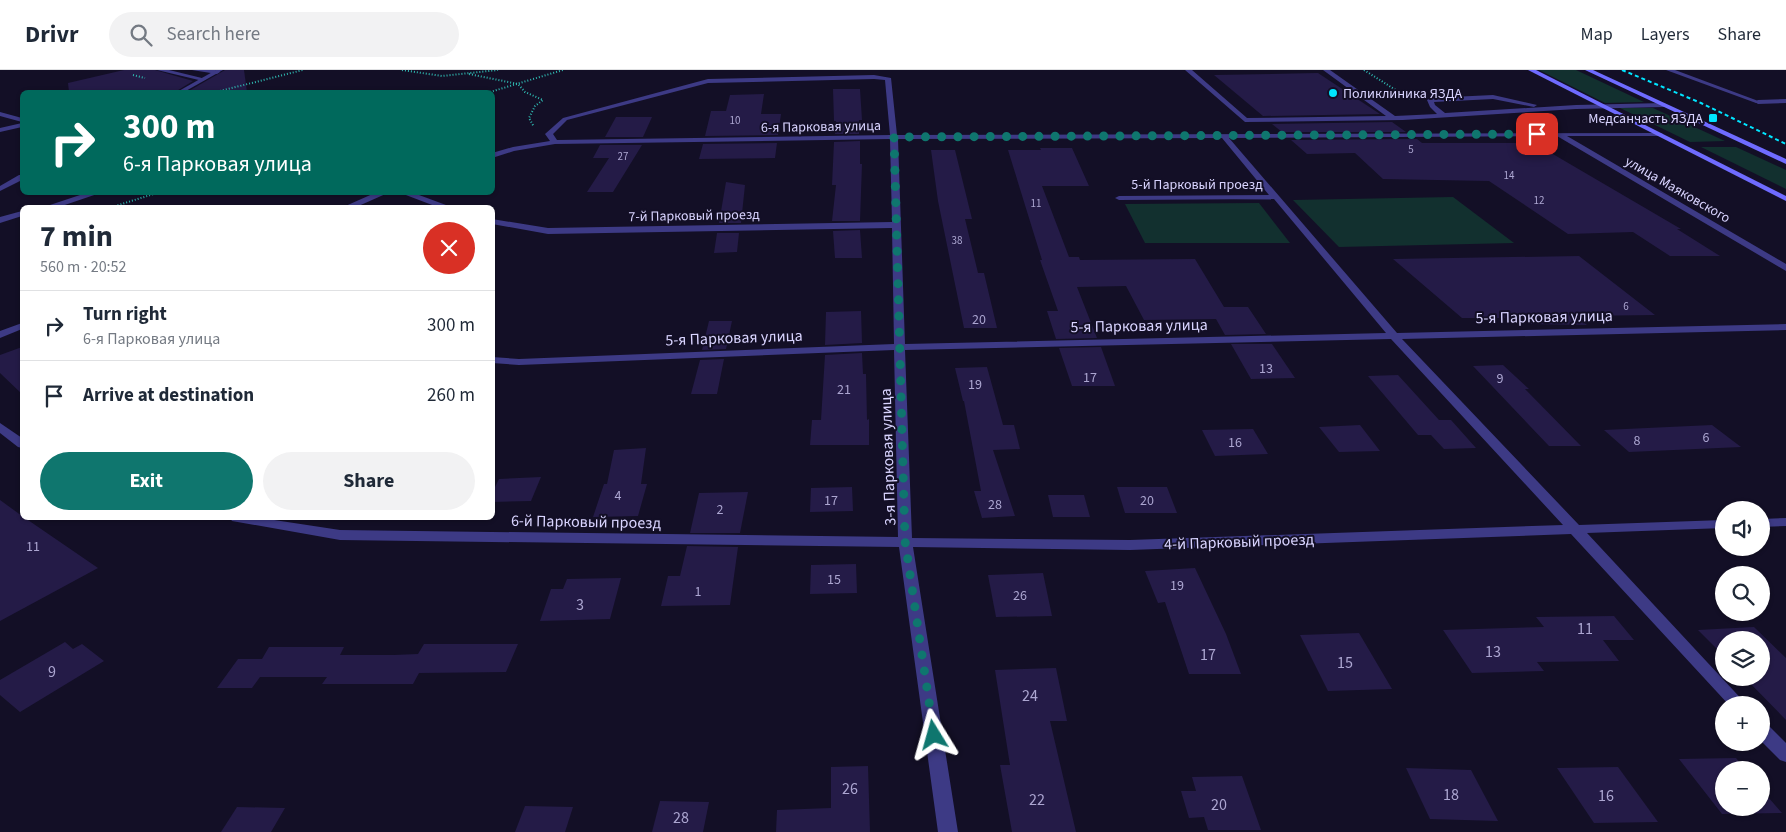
<!DOCTYPE html>
<html lang="en">
<head>
<meta charset="utf-8">
<style>
	:root { --surface:#fff; --page:#f2f2f3; --text:#1f2937; --muted:#747a83; --line:#e0e1e3; --accent:#0f766e }
	body { margin:0; font-family:"Source Sans 3",sans-serif; background:var(--page); color:var(--text); height:100vh; display:flex; flex-direction:column; font-size:19px; white-space:nowrap }
	* { box-sizing:border-box; margin:0 }
	p { font-size:16px; color:var(--muted) }
	.icon { flex:none; width:28px; height:28px; fill:none; stroke:currentColor; stroke-width:2; stroke-linecap:round; stroke-linejoin:round }
	.map { position:relative; flex:1; overflow:hidden }
	.drawer { position:absolute; left:20px; top:135px; width:475px; height:315px; display:flex; flex-direction:column; background:var(--surface); border-radius:8px; box-shadow:0 1px 4px #0004 }
	.drawer>* { flex:none }
	.guide { position:absolute; left:20px; top:20px; width:475px; height:105px; border-radius:8px; box-shadow:0 1px 4px #0004; background:#00695c; color:#fff; overflow:hidden }
	.fabs { position:absolute; left:1715px; top:431px; display:grid; gap:10px }
	.fabs a { display:grid; place-items:center; width:55px; height:55px; border-radius:50%; background:var(--surface); box-shadow:0 1px 4px #0004; font-size:25px }
	.pin { position:absolute; display:grid; place-items:center; width:42px; height:42px; color:#fff; margin:-21px; border-radius:10px; box-shadow:0 2px 8px #0006 }
	.me { position:absolute; width:55px; margin:-28px; rotate:352deg; stroke-linejoin:round; filter:drop-shadow(0 0 4px #0008) }
	.turn { display:flex; align-items:center; gap:18px; height:105px; padding:0 20px; font-size:22px }
	.turn .icon { width:65px; height:65px; stroke-width:2.5 }
	.turn b { display:block; font-size:35px; line-height:42px }
	.round { display:grid; place-items:center; flex:none; width:52px; height:52px; border-radius:26px; background:var(--page) }
	.summary { display:flex; align-items:center; justify-content:space-between; height:85px; padding:0 20px }
	h1 { font-size:30px; font-weight:700; line-height:38px }
	.action { display:flex; gap:10px; margin-top:auto; padding:10px 20px }
	.action a { flex:1; height:58px; border-radius:30px; background:var(--accent); color:#fff; font-size:20px; font-weight:700; line-height:58px; text-align:center }
	.action a+a { background:var(--page); color:var(--text) }
	ul { padding:0; list-style:none }
	li { display:flex; align-items:center; gap:15px; height:70px; padding:0 20px; border-top:1px solid var(--line) }
	li div { flex:1 }
	li b { display:block; font-size:19px }
	li em { font-style:normal }
	header { display:flex; align-items:center; gap:30px; box-sizing:border-box; height:70px; padding:0 25px; background:var(--surface); border-bottom:1px solid var(--line) }
	header strong { font-size:24px }
	nav { display:flex; gap:28px; margin-inline-start:auto; font-size:18px }
	.search { width:350px; height:45px; background:var(--page); display:flex; align-items:center; gap:12px; box-sizing:border-box; padding:0 18px; border-radius:28px; color:var(--muted); font-size:19px }
	.map>svg:first-child { display:block }
</style>
</head>
<body>
<header>
<strong>Drivr</strong>
<div class="search"><svg class="icon" aria-label="search" viewBox="0 0 24 24"><circle cx="10" cy="10" r="6"/><path d="M15 15l6 6"/></svg>Search here</div>
<nav><a>Map</a><a>Layers</a><a>Share</a></nav>
</header>
<div class="map">
<svg width="1786" height="762" viewBox="0 0 1786 762">
	<rect width="100%" height="100%" fill="#130f26"/>
	<g fill="#12302f">
		<path d="M1539 0H1576L1644 32 1605 33Z"/>
		<path d="M1620 38H1653L1725 71 1690 72Z"/>
		<path d="M1701 77H1736L1786 100V119Z"/>
		<path d="M1453 127 1514 173 1339 177 1293 130Z"/>
		<path d="M1259 133 1290 173H1145L1125 134Z"/>
	</g>
	<g fill="#241b47">
		<path d="M124 0H155L193 11 175 22H69L68 13Z"/>
		<path d="M225 0H244L247 22H187Z"/>
		<path d="M1318 3 1380 44 1263 46 1214 5Z"/>
		<path d="M833 19H860L862 50H859V64H835L836 51H834Z"/>
		<path d="M764 24 761 44H781L778 65 705 66 711 41H726L730 25Z"/>
		<path d="M616 47H652L643 67H605Z"/>
		<path d="M1392 52 1406 62H1282L1272 54Z"/>
		<path d="M1417 69 1422 73H1534L1681 159H1677L1720 186H1670L1633 162 1568 164 1489 111 1383 109 1355 83 1307 84 1291 70Z"/>
		<path d="M860 71V94H862L860 151H832L836 115H832L834 72Z"/>
		<path d="M777 73 775 88 699 89 703 74Z"/>
		<path d="M600 75H642L613 122H587L609 88H593Z"/>
		<path d="M1040 78H1072L1089 116H1042L1069 187H1079L1080 190 1195 189 1224 237H1248L1266 264 1225 265 1216 249 1144 250 1126 216 1077 217 1097 268 1056 269 1047 241H1058L1040 190H1042L1008 80H1041Z"/>
		<path d="M931 80H955L972 149H965L978 203H984L997 258H964L938 131Z"/>
		<path d="M726 112 745 115 741 153H719Z"/>
		<path d="M860 160 862 188H835L833 161Z"/>
		<path d="M717 163H739L737 182 714 183Z"/>
		<path d="M1579 186 1655 245 1576 246 1587 255 1530 254 1523 248H1462L1393 189Z"/>
		<path d="M861 241 862 273 825 275 826 242Z"/>
		<path d="M709 251H732L726 279 702 280Z"/>
		<path d="M1231 274H1272L1295 308 1251 309Z"/>
		<path d="M22 277V324L0 303V285Z"/>
		<path d="M1101 277 1115 316H1072L1059 278Z"/>
		<path d="M862 283 863 304H866L867 350 869 349V375H810L812 350H821L825 285Z"/>
		<path d="M724 289 717 324H691L700 290Z"/>
		<path d="M1503 295 1529 319H1525L1581 376H1549L1473 296Z"/>
		<path d="M987 297 1003 355H1014L1020 379 993 380 1015 446 982 448 974 421H981L964 331H963L955 298Z"/>
		<path d="M1398 305 1439 350H1451L1476 378 1444 379 1431 365H1418L1368 306Z"/>
		<path d="M1360 355 1380 381 1339 382 1319 357Z"/>
		<path d="M1712 355 1741 377 1629 382 1604 360Z"/>
		<path d="M1253 359 1268 384 1215 386 1202 360Z"/>
		<path d="M646 378 641 414H647L638 446 593 447 604 414H607L614 380Z"/>
		<path d="M541 407 531 431 492 432V423L499 409Z"/>
		<path d="M852 417 853 441 810 442 811 418Z"/>
		<path d="M1117 417H1167L1177 443H1125Z"/>
		<path d="M748 422 740 463H690L699 423Z"/>
		<path d="M1048 425H1084L1090 447H1053Z"/>
		<path d="M0 430 22 446V448H25L98 498 0 551Z"/>
		<path d="M687 476 738 477 730 535 661 536 668 506H680Z"/>
		<path d="M856 494 857 523 810 524 811 495Z"/>
		<path d="M1195 498 1226 564 1241 604H1189L1165 532 1158 533 1145 501Z"/>
		<path d="M1043 503 1052 546 996 547 988 505Z"/>
		<path d="M621 508 610 549 540 551 551 519H563L567 509Z"/>
		<path d="M1614 546 1634 570H1603L1619 591 1537 592 1544 601 1472 603 1443 560 1544 557 1536 547Z"/>
		<path d="M1754 557 1786 588V650L1745 608H1761V570H1724V586L1698 560Z"/>
		<path d="M1359 563 1392 619 1328 621 1300 565Z"/>
		<path d="M65 572 73 579 82 574 104 591 20 642 0 625V610Z"/>
		<path d="M424 574H518L506 602 419 603 413 614H322L327 607H260L252 618H217L238 589H262L269 577H344L340 585H394L418 584Z"/>
		<path d="M1056 598 1067 651H1050L1076 762H1012L1000 695H1010L995 600Z"/>
		<path d="M1736 688 1746 700H1724V738H1761V719L1782 743 1722 744 1679 689Z"/>
		<path d="M868 696 870 762H776L777 740 831 738V697Z"/>
		<path d="M1618 697 1658 752 1594 753 1557 698Z"/>
		<path d="M1406 698 1471 700 1498 751 1430 749Z"/>
		<path d="M1242 706 1261 760H1208L1204 747 1189 748 1181 721H1196L1192 707Z"/>
		<path d="M660 731 709 732 703 762H652Z"/>
		<path d="M525 736 573 737 565 762H515Z"/>
		<path d="M237 737 285 738 271 762H221Z"/>
	</g>
	<g fill="none" stroke-linecap="round" stroke-linejoin="round">
		<g stroke="#2fb8b0" stroke-width="2" stroke-dasharray="1 2" stroke-linecap="butt">
			<path d="M402 0 442 6 498 0"/>
			<path d="M1364 0 1410 29"/>
			<path d="M469 4 518 14 525 22 543 30 535 36 529 48 534 57"/>
			<path d="M133 5 145 8"/>
			<path d="M220 21 303 0"/>
			<path d="M490 22 563 0"/>
			<path d="M109 138 160 122"/>
		</g>
		<g fill="#3d3a85" fill-rule="evenodd">
			<path d="M157 0H169L206 9 203 11Z"/>
			<path d="M192 0H215L220 2 217 4Z"/>
			<path d="M1185 0H1192L1247 48 1386 46 1323 0H1330L1395 46 1437 44 1430 37 1427 30 1430 28 1493 25 1537 35 1534 37 1493 29 1434 32 1435 35 1445 43 1576 35 1664 33 1667 35 1664 37 1576 39 1403 50 1245 52Z"/>
			<path d="M1666 0H1675L1761 32 1756 33Z"/>
			<path d="M89 122H103L56 138H41Z"/>
			<path d="M22 141V146L0 153V147Z"/>
		</g>
		<g fill="#3d3a85" fill-rule="evenodd">
			<path d="M216 0H223L184 22H177Z"/>
			<path d="M874 5 891 8 897 65 1661 63 1663 64 1659 66H1567L1786 194V201L1557 66 1229 68 1397 263 1786 254V260L1402 269 1579 455 1724 450V458L1587 463 1747 635H1729L1571 464 1130 480 913 477 958 762H938L899 477 340 470 232 451 230 448H261L340 460 898 467 894 280 519 295 492 293V287L519 289 894 274 892 158 548 164 492 154V149L548 158 892 152 890 69 555 74 514 81 492 88V83L513 77 550 71 545 64 563 48 708 9ZM874 9 885 10 890 65 557 70 553 64 567 50 708 13ZM1222 68 1269 125 1119 126 1115 128 1119 130 1274 129 1386 263 905 274 898 69ZM1391 269 1563 455 1130 470 912 468 905 280Z"/>
			<path d="M1786 29V33L1758 34 1755 32 1758 30Z"/>
			<path d="M0 42 22 48V52L0 46Z"/>
			<path d="M22 53V57L0 62V58Z"/>
			<path d="M19 105H22V110L0 121V116Z"/>
			<path d="M377 122H390L354 138H341Z"/>
			<path d="M398 122H411L454 138H440Z"/>
			<path d="M22 253V259L0 268V261Z"/>
			<path d="M0 353 22 368V378L18 377 0 363Z"/>
			<path d="M1786 448V456L1761 457V449Z"/>
			<path d="M1761 652 1767 654 1786 673V692L1780 690 1761 671Z"/>
		</g>
		<g fill="#6f6bff" fill-rule="evenodd">
			<path d="M1528 0H1536L1786 126V131Z"/>
			<path d="M1585 0H1593L1786 89V94Z"/>
		</g>
		<path stroke="#00e5ff" stroke-width="2" stroke-dasharray="4 3" stroke-linecap="butt" d="M1622 0 1701 33 1786 74"/>
	</g>
	<g fill="none" stroke-linecap="round" stroke-linejoin="round">
		<path stroke="#0f766e" stroke-width="9" stroke-dasharray="0 16.2" d="M934 665 905 471 894 67 1537 64"/>
	</g>
	<g fill="#00e5ff" stroke="#130f26" stroke-width="2">
		<circle cx="1333" cy="23" r="5"/>
		<rect x="1708" y="43" width="10" height="10" rx="2.5"/>
	</g>
	<g text-anchor="middle" stroke-width="4" stroke-linejoin="round" paint-order="stroke">
		<g font-size="11" fill="#aca6d1">
			<text x="735" y="54">10</text>
			<text x="1411" y="83">5</text>
			<text x="623" y="90">27</text>
			<text x="1509" y="109">14</text>
			<text x="1539" y="134">12</text>
			<text x="1036" y="137">11</text>
			<text x="957" y="174">38</text>
			<text x="1626" y="240">6</text>
		</g>
		<g font-size="14" fill="#d9d4ff" stroke="#130f26" text-anchor="start">
			<text x="1343" y="28">Поликлиника ЯЗДА</text>
			<text x="1703" y="53" text-anchor="end">Медсанчасть ЯЗДА</text>
		</g>
		<g font-size="14" fill="#d9d4ff" stroke="#130f26">
			<text transform="translate(821 56) rotate(-1)" y="5">6-я Парковая улица</text>
			<text x="1197" y="119">5-й Парковый проезд</text>
			<text transform="translate(1678 119) rotate(30)" y="5">улица Маяковского</text>
			<text transform="translate(694 145) rotate(-1)" y="5">7-й Парковый проезд</text>
		</g>
		<g font-size="14" fill="#aca6d1">
			<text x="979" y="254">20</text>
			<text x="1266" y="303">13</text>
			<text x="1090" y="312">17</text>
			<text x="1500" y="313">9</text>
			<text x="975" y="319">19</text>
			<text x="844" y="324">21</text>
			<text x="1706" y="372">6</text>
			<text x="1637" y="375">8</text>
			<text x="1235" y="377">16</text>
			<text x="618" y="430">4</text>
			<text x="831" y="435">17</text>
			<text x="1147" y="435">20</text>
			<text x="995" y="439">28</text>
			<text x="720" y="444">2</text>
			<text x="33" y="481">11</text>
			<text x="834" y="514">15</text>
			<text x="1177" y="520">19</text>
			<text x="698" y="526">1</text>
			<text x="1020" y="530">26</text>
		</g>
		<g font-size="16" fill="#d9d4ff" stroke="#130f26">
			<text transform="translate(1544 246) rotate(-1)" y="6">5-я Парковая улица</text>
			<text transform="translate(1139 255) rotate(-1)" y="6">5-я Парковая улица</text>
			<text transform="translate(734 267) rotate(-2)" y="6">5-я Парковая улица</text>
			<text transform="translate(887 387) rotate(-92)" y="6">3-я Парковая улица</text>
			<text transform="translate(586 451) rotate(1)" y="6">6-й Парковый проезд</text>
			<text transform="translate(1239 471) rotate(-2)" y="6">4-й Парковый проезд</text>
		</g>
		<g font-size="16" fill="#aca6d1">
			<text x="580" y="540">3</text>
			<text x="1585" y="564">11</text>
			<text x="1493" y="587">13</text>
			<text x="1208" y="590">17</text>
			<text x="1345" y="598">15</text>
			<text x="52" y="607">9</text>
			<text x="1030" y="631">24</text>
			<text x="850" y="724">26</text>
			<text x="1451" y="730">18</text>
			<text x="1606" y="731">16</text>
			<text x="1037" y="735">22</text>
			<text x="1219" y="740">20</text>
			<text x="681" y="753">28</text>
		</g>
	</g>
</svg>
<div class="fabs">
<a><svg class="icon" aria-label="sound" viewBox="0 0 24 24"><path d="M4 9h4l5-4v14l-5-4H4zM17 9q2 3 0 6"/></svg></a>
<a><svg class="icon" aria-label="search" viewBox="0 0 24 24"><circle cx="10" cy="10" r="6"/><path d="M15 15l6 6"/></svg></a>
<a><svg class="icon" aria-label="layers" viewBox="0 0 24 24"><path d="M12 4l9 5-9 5-9-5zM3 14l9 5 9-5"/></svg></a>
<a>+</a>
<a>−</a>
</div>
<div class="pin" style="left:1537px;top:64px;background:#d93025"><svg class="icon" aria-label="arrive" viewBox="0 0 24 24"><path d="M6 21V4h12l-3 4 3 4H6"/></svg></div>
<svg class="me" style="left:934px;top:665px" viewBox="-20 -20 40 40"><path d="M0-17L14 15 0 8-14 15z" fill="#0f766e" stroke="#fff" stroke-width="4"/></svg>
<div class="guide">
<div class="turn"><svg class="icon" aria-label="right" viewBox="0 0 24 24"><path d="M7 20v-9h11M14 6l5 5-5 5"/></svg><div><b>300 m</b>6-я Парковая улица</div></div>
</div>
<section class="drawer">
<div class="summary"><div><h1>7 min</h1><p>560 m · 20:52</p></div><a class="round" style="background:#d93025;color:#fff"><svg class="icon" aria-label="close" viewBox="0 0 24 24"><path d="M6 6l12 12M18 6L6 18"/></svg></a></div>
<ul>
<li><svg class="icon" aria-label="right" viewBox="0 0 24 24"><path d="M7 20v-9h11M14 6l5 5-5 5"/></svg><div><b>Turn right</b><p>6-я Парковая улица</p></div><em>300 m</em></li>
<li><svg class="icon" aria-label="arrive" viewBox="0 0 24 24"><path d="M6 21V4h12l-3 4 3 4H6"/></svg><div><b>Arrive at destination</b></div><em>260 m</em></li>
</ul>
<div class="action"><a>Exit</a><a>Share</a></div>
</section>
</div>
</body>
</html>
